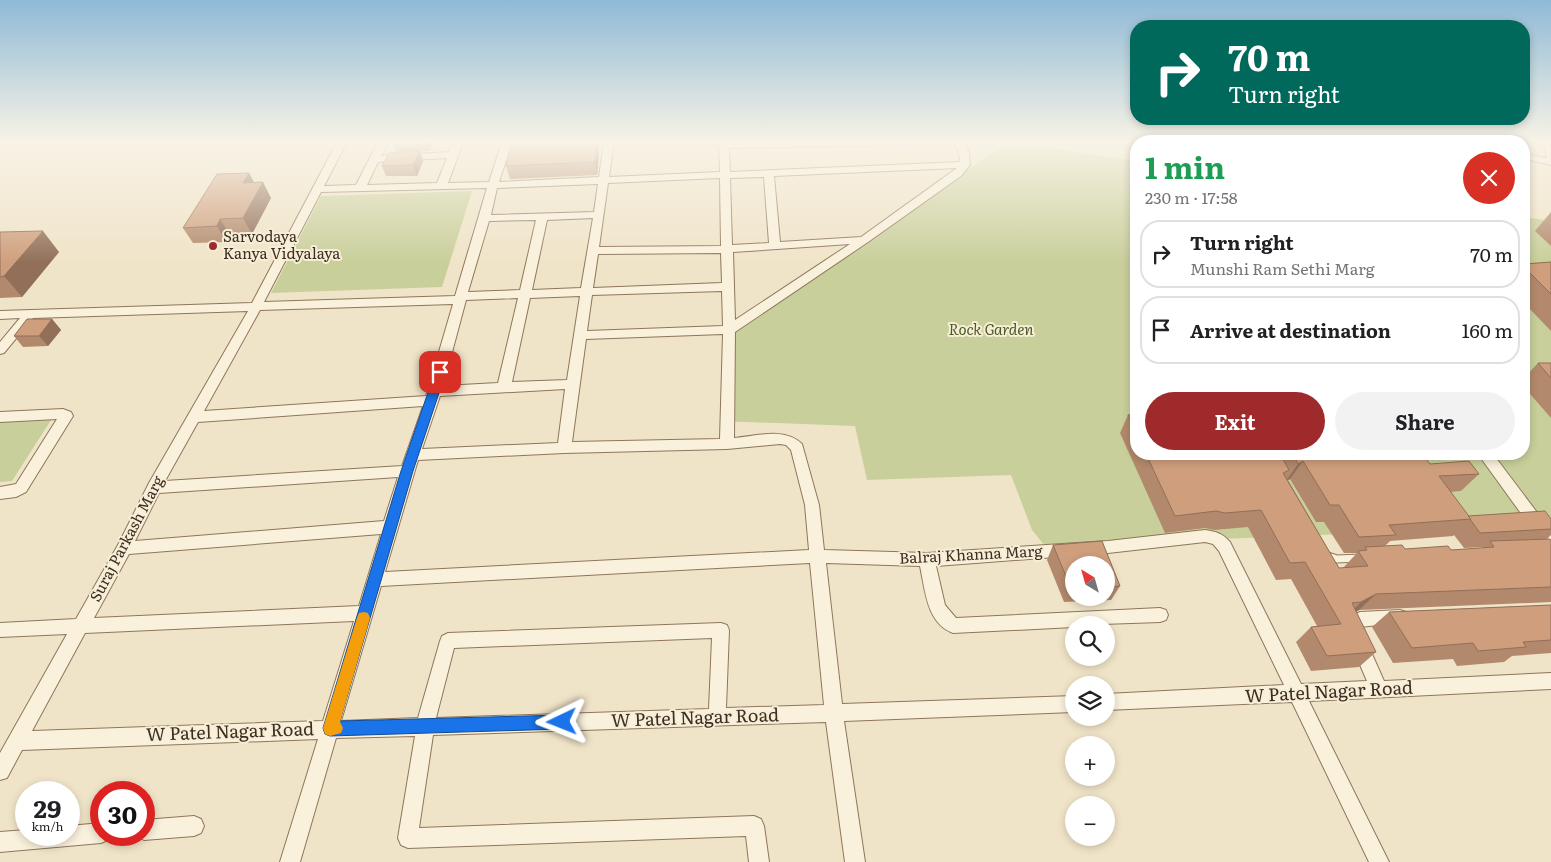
<!DOCTYPE html>
<html lang="en">
<head>
<meta charset="utf-8">
<style>
	:root { --surface:#fff; --page:#f2f2f2; --text:#202124; --muted:#757577; --line:#e0e0e0; --accent:#9e2a2b }
	body { margin:0; font-family:Literata,serif; background:var(--page); color:var(--text); height:100vh; display:flex; flex-direction:column; font-size:19px; white-space:nowrap }
	* { box-sizing:border-box; margin:0 }
	p { font-size:16px; color:var(--muted) }
	.icon { flex:none; width:28px; height:28px; fill:none; stroke:currentColor; stroke-width:2; stroke-linecap:round; stroke-linejoin:round }
	.map { position:relative; flex:1; overflow:hidden }
	.panel { position:absolute; left:1130px; top:135px; width:400px; height:325px; display:flex; flex-direction:column; background:var(--surface); border-radius:20px; box-shadow:0 2px 8px #0003 }
	.panel>* { flex:none }
	.top-card { position:absolute; left:1130px; top:20px; width:400px; height:105px; border-radius:20px; box-shadow:0 2px 8px #0003; background:#00695c; color:#fff; overflow:hidden }
	.needle { width:32px; rotate:323deg }
	.fabs { position:absolute; left:1065px; top:556px; display:grid; gap:10px }
	.fabs a { display:grid; place-items:center; width:50px; height:50px; border-radius:50%; background:var(--surface); box-shadow:0 2px 8px #0003; font-size:25px }
	.speed { position:absolute; left:15px; top:781px; display:flex; gap:10px; font-size:25px; font-weight:700; text-align:center }
	.speed>* { display:grid; place-content:center; width:65px; height:65px; border-radius:50%; background:var(--surface); box-shadow:0 2px 8px #0003; line-height:1 }
	.speed small { font-size:12px; font-weight:400 }
	.speed .limit { border:8px solid #d22; background:#fff; color:#111 }
	.pin { position:absolute; display:grid; place-items:center; width:42px; height:42px; color:#fff; margin:-21px; border-radius:10px; box-shadow:0 2px 8px #0006 }
	.me { position:absolute; width:55px; margin:-28px; rotate:268deg; stroke-linejoin:round; filter:drop-shadow(0 0 4px #0008) }
	.turn { display:flex; align-items:center; gap:18px; height:105px; padding:0 15px; font-size:22px }
	.turn .icon { width:65px; height:65px; stroke-width:2.5 }
	.turn b { display:block; font-size:35px; line-height:42px }
	.round { display:grid; place-items:center; flex:none; width:52px; height:52px; border-radius:26px; background:var(--page) }
	.overview { display:flex; align-items:center; justify-content:space-between; height:85px; padding:0 15px }
	h1 { font-size:30px; font-weight:700; line-height:38px; color:#1e9e55 }
	.action { display:flex; gap:10px; margin-top:auto; padding:10px 15px }
	.action a { flex:1; height:58px; border-radius:30px; background:var(--accent); color:#fff; font-size:20px; font-weight:700; line-height:58px; text-align:center }
	.action a+a { background:var(--page); color:var(--text) }
	ul { padding:0; list-style:none }
	li { display:flex; align-items:center; gap:15px; height:68px; margin:0 10px 8px; padding:0 5px; border:2px solid var(--line); border-radius:20px }
	li div { flex:1 }
	li b { display:block; font-size:19px }
	li em { font-style:normal }
	.map>svg:first-child { display:block }
</style>
</head>
<body>
<div class="map">
<svg width="1551" height="862" viewBox="0 0 1551 862">
	<rect width="100%" height="100%" fill="#f0e4c8"/>
	<g fill="#c9cf9b">
		<path d="M1009 142 1136 161V454H1524V217L1551 221V526L1045 546 1032 530 1011 475 867 480 855 426 720 421 729 330Z"/>
		<path d="M472 191 442 287 271 293 321 196Z"/>
		<path d="M53 417 12 481 0 482V420Z"/>
	</g>
	<g fill="none" stroke-linecap="round" stroke-linejoin="round">
		<defs>
			<g id="lane-far1">
				<path d="M1547 142 1550 162"/>
				<path d="M1524 156 1551 162"/>
			</g>
			<path id="lane" d="M1325 555 1337 559 1361 558"/>
			<g id="street">
				<path d="M337 142H347L324 186 356 185 378 142H388L381 156 449 152 453 142H463L448 183 489 182 502 142H512L499 182 599 177 604 142H614L609 177 720 172 719 147 705 142H899L894 145 729 148 730 172 960 162 959 153 954 142H964L969 153 970 165 961 176 868 242 735 332 734 438C756 436 785 427 802 444L819 505 824 550 927 553 1108 541 1205 530C1217 532 1222 533 1230 542L1301 684 1367 681 1344 628 1347 618 1360 612 1400 610 1406 612 1408 617 1406 622 1360 627 1384 681 1551 673V689L1309 701 1389 862H1369L1292 702 1106 710V694L1284 685 1219 551 1213 544 1205 542 1108 553 936 566 945 605 956 618 1160 608 1166 610 1168 615 1166 620 1160 622 1074 625V627L953 633C927 624 925 590 920 566L826 563 842 704 1074 696V712L844 721 865 862H845L826 722 433 735 419 828 754 816 761 819 764 826 769 862H749L746 836 408 848 401 845 398 838 415 736 336 738 300 862H280L318 739 22 750 7 778 0 780V753L67 634 0 637V623L76 619 119 543 149 483 248 311 33 318 4 353 0 354V342L20 318 0 319V311L252 303ZM447 158 437 183 367 185 378 162ZM957 168 861 237 780 242 774 176ZM764 177 769 243 732 245 730 178ZM720 178 721 246 599 247 608 183ZM598 184 594 212 491 215 497 188ZM487 188 455 296 264 302 321 192ZM593 218 581 288 532 290 547 220ZM536 220 520 290 468 292 489 221ZM850 244 735 320 733 252ZM721 253 722 283 593 288 598 254ZM722 291 723 326 587 331 592 295ZM580 296 567 380 512 382 530 298ZM518 298 498 383 443 386 466 300ZM453 304 426 396 204 411 260 310ZM723 334 720 439 572 442 586 339ZM565 389 558 443 422 449 440 396ZM423 406 402 466 165 481 198 422ZM780 444 786 445 791 450 805 505 809 550 385 572 418 460 564 453 727 449ZM398 477 384 521 135 541 159 493ZM381 534 359 606 94 618 129 554ZM810 563 824 705 726 708 729 630 727 625 721 623 448 633 442 636 440 641 418 718 341 721 381 586ZM354 621 323 721 32 731 85 633ZM712 638 709 709 436 718 454 648Z"/>
				<path d="M63 409 71 412 73 416 26 492 16 497 0 499V487L16 484 57 419 0 422V412Z"/>
				<path d="M1478 454H1493L1551 531V549L1546 548Z"/>
				<path d="M194 816 201 819 204 826 201 833 194 836 144 840 136 835H144V820Z"/>
				<path d="M101 823V835H110L108 840 101 843 0 852V832L26 830V835H69V826Z"/>
			</g>
		</defs>
		<use href="#lane-far1" stroke="#8d765c" stroke-width="7"/>
		<use href="#lane" stroke="#8d765c" stroke-width="9"/>
		<use href="#street" stroke="#8d765c" stroke-width="2"/>
		<use href="#lane-far1" stroke="#faf1dc" stroke-width="5.5"/>
		<use href="#lane" stroke="#faf1dc" stroke-width="7"/>
		<use href="#street" fill="#faf1dc" fill-rule="evenodd"/>
	</g>
	<g fill="#b2896c" fill-rule="evenodd">
		<path d="M393 142H434L429 151H420L423 161 417 176H386L382 166 408 152H396Z"/>
		<path d="M599 142 598 148 599 155 597 175 510 179 506 166Z"/>
		<path d="M249 173 254 183 271 198 252 234 230 235 226 242 193 243 183 228Z"/>
		<path d="M1551 212V246L1535 231Z"/>
		<path d="M0 232 59 252 22 297 0 298Z"/>
		<path d="M1551 262V331L1524 303V264Z"/>
		<path d="M52 319 61 330 48 346 23 347 14 336Z"/>
		<path d="M1538 363H1551V418L1524 387V378Z"/>
		<path d="M1136 414V454H1422L1430 464 1479 474 1461 491 1450 492 1468 516 1551 519V535L1547 539 1551 541V602L1359 610 1356 612 1376 652 1359 667 1311 671 1296 642 1311 627 1317 626 1291 579 1276 580 1248 527 1214 530 1205 528 1165 533 1120 433 1128 415ZM1290 479 1316 522H1324L1344 553H1357L1343 568H1339L1288 480ZM1454 535 1464 548 1484 547 1482 548 1451 550 1405 549 1385 546 1390 541 1453 536Z"/>
		<path d="M1102 541 1120 586 1111 600 1064 602 1047 560 1053 545ZM1074 565H1106V598H1074Z"/>
		<path d="M1551 605V653L1512 656 1504 662 1457 666 1453 659 1393 663 1372 627 1389 612Z"/>
	</g>
	<g fill="#916f58">
		<path d="M426 142H434L429 151Z"/>
		<path d="M595 142H599L598 148 599 155 597 175 595 162Z"/>
		<path d="M420 151 423 161 417 176 413 165Z"/>
		<path d="M249 173 257 188 243 183Z"/>
		<path d="M263 182 271 198 252 234 243 218Z"/>
		<path d="M220 219 230 235 226 242 217 226Z"/>
		<path d="M43 231 59 252 22 297 4 276Z"/>
		<path d="M52 319 61 330 48 346 39 336Z"/>
		<path d="M1303 461 1290 479 1286 481 1298 464Z"/>
		<path d="M1376 594 1359 610 1345 618 1361 602Z"/>
	</g>
	<g fill="#cf9f7d" stroke="#916f58">
		<path d="M514 142H597L595 162 506 166 511 146H513Z"/>
		<path d="M420 151 413 165 382 166 389 153Z"/>
		<path d="M249 173 243 183 263 182 243 218 220 219 217 226 183 228 217 174Z"/>
		<path d="M43 231 4 276 0 277V232Z"/>
		<path d="M1551 262V294L1524 267V264Z"/>
		<path d="M27 319H52L39 336H14Z"/>
		<path d="M1538 363H1551V378Z"/>
		<path d="M1136 414V432L1128 415Z"/>
		<path d="M1146 454H1280L1289 470 1283 473 1339 568 1368 566 1358 551 1367 550 1365 547 1402 545 1405 549 1448 546 1451 550 1494 547 1490 541 1550 539 1551 541V587L1376 594 1361 602 1352 603 1376 652 1327 656 1311 627 1341 624 1305 562 1290 563 1261 510 1225 513 1216 511 1175 516Z"/>
		<path d="M1293 454H1422L1430 464 1469 461 1479 474 1439 476 1471 519 1389 525 1396 535 1359 537 1339 505H1330L1303 461 1298 464Z"/>
		<path d="M1545 511 1551 519V529L1480 533 1470 519H1471L1468 516Z"/>
		<path d="M1102 541 1120 586 1106 587V565H1074V588H1071L1053 545Z"/>
		<path d="M1551 605V640L1523 642 1526 647 1478 651 1473 643 1412 648 1389 612Z"/>
	</g>
	<linearGradient id="sky" x2="0" y2="1"><stop stop-color="#8fbad6"/><stop offset="0.54" stop-color="#f8f3e6"/><stop offset="1" stop-color="#f8f3e6" stop-opacity="0"/></linearGradient>
	<rect width="1551" height="263" fill="url(#sky)"/>
	<path fill="#1a73e8" stroke="#114b97" d="M440 369 446 372 413 471 340 721 562 715 567 717 569 722 567 727 562 729 330 736 325 734 323 728 401 471 435 372Z"/>
	<path fill="#f59e0b" d="M364 612 368 613 370 618 340 722 343 728 341 733 330 736 325 734 323 728 357 618 359 613Z"/>
	<circle fill="#9e2a2b" stroke="#f7eed8" stroke-width="2" cx="213" cy="246" r="5"/>
	<g text-anchor="middle" stroke-width="4" stroke-linejoin="round" paint-order="stroke">
		<g font-size="15" fill="#3d2e20" stroke="#f7eed8" text-anchor="start">
			<text x="223" y="242">Sarvodaya<tspan x="223" dy="17">Kanya Vidyalaya</tspan></text>
		</g>
		<g font-size="15" font-style="italic" fill="#4d5a26" stroke="#f7eed8">
			<text x="991" y="335">Rock Garden</text>
		</g>
		<g font-size="15" fill="#3d2e20" stroke="#f7eed8">
			<text transform="translate(127 539) rotate(-62)" y="5">Suraj Parkash Marg</text>
			<text transform="translate(971 555) rotate(-3)" y="5">Balraj Khanna Marg</text>
		</g>
		<g font-size="18" fill="#3d2e20" stroke="#f7eed8">
			<text transform="translate(1329 692) rotate(-3)" y="6">W Patel Nagar Road</text>
			<text transform="translate(695 718) rotate(-2)" y="6">W Patel Nagar Road</text>
			<text transform="translate(230 732) rotate(-2)" y="6">W Patel Nagar Road</text>
		</g>
	</g>
</svg>
<div class="fabs">
<a><svg class="needle" viewBox="-14 -14 28 28"><path d="M0-13l5 13h-10z" fill="#e53935"/><path d="M0 13l5-13h-10z" fill="#757577"/></svg></a>
<a><svg class="icon" aria-label="search" viewBox="0 0 24 24"><circle cx="10" cy="10" r="6"/><path d="M15 15l6 6"/></svg></a>
<a><svg class="icon" aria-label="layers" viewBox="0 0 24 24"><path d="M12 4l9 5-9 5-9-5zM3 14l9 5 9-5"/></svg></a>
<a>+</a>
<a>−</a>
</div>
<div class="speed"><div>29<small>km/h</small></div><div class="limit">30</div></div>
<div class="pin" style="left:440px;top:372px;background:#d93025"><svg class="icon" aria-label="arrive" viewBox="0 0 24 24"><path d="M6 21V4h12l-3 4 3 4H6"/></svg></div>
<svg class="me" style="left:562px;top:722px" viewBox="-20 -20 40 40"><path d="M0-17L14 15 0 8-14 15z" fill="#1a73e8" stroke="#fff" stroke-width="4"/></svg>
<div class="top-card">
<div class="turn"><svg class="icon" aria-label="right" viewBox="0 0 24 24"><path d="M7 20v-9h11M14 6l5 5-5 5"/></svg><div><b>70 m</b>Turn right</div></div>
</div>
<section class="panel">
<div class="overview"><div><h1>1 min</h1><p>230 m · 17:58</p></div><a class="round" style="background:#d93025;color:#fff"><svg class="icon" aria-label="close" viewBox="0 0 24 24"><path d="M6 6l12 12M18 6L6 18"/></svg></a></div>
<ul>
<li><svg class="icon" aria-label="right" viewBox="0 0 24 24"><path d="M7 20v-9h11M14 6l5 5-5 5"/></svg><div><b>Turn right</b><p>Munshi Ram Sethi Marg</p></div><em>70 m</em></li>
<li><svg class="icon" aria-label="arrive" viewBox="0 0 24 24"><path d="M6 21V4h12l-3 4 3 4H6"/></svg><div><b>Arrive at destination</b></div><em>160 m</em></li>
</ul>
<div class="action"><a>Exit</a><a>Share</a></div>
</section>
</div>
</body>
</html>
